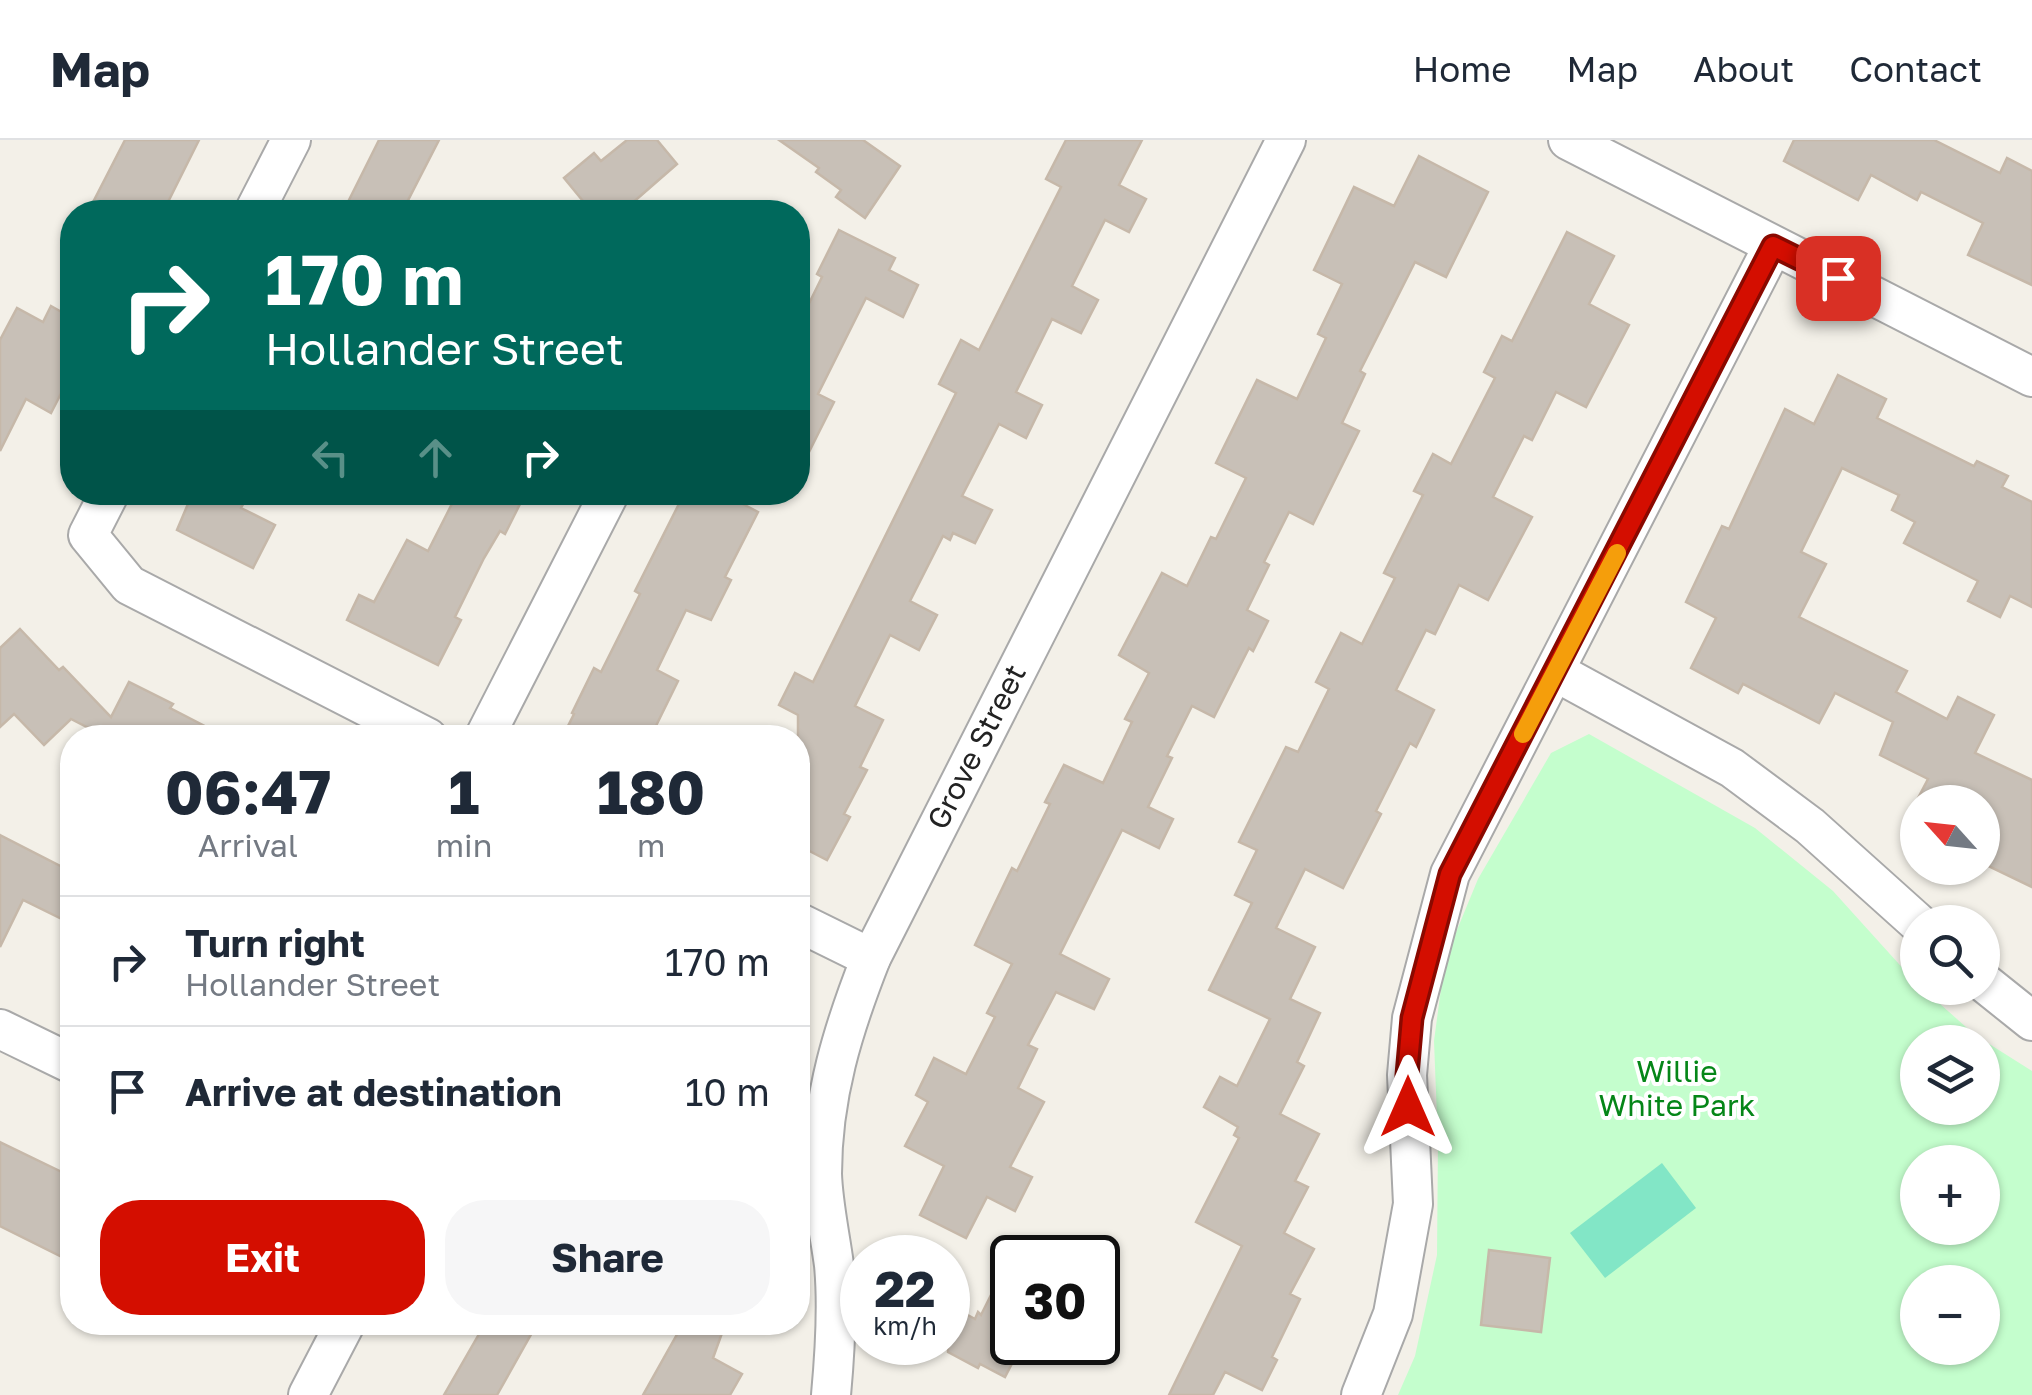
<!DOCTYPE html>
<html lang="en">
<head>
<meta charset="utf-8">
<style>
	:root { --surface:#fff; --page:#f6f6f7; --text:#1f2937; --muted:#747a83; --line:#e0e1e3; --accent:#d40e00 }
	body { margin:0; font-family:"Golos Text",sans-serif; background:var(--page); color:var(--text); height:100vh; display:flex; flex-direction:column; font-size:38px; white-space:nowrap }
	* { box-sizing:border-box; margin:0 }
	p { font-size:32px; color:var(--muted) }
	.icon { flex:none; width:55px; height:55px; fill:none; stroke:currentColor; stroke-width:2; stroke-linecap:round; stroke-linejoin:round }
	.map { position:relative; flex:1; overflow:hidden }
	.side { position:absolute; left:60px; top:585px; width:750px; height:610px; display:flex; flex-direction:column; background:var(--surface); border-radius:40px; box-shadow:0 2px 8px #0004 }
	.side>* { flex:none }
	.banner { position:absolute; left:60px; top:60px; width:750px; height:305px; border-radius:40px; box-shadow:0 2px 8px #0004; background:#00695c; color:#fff; overflow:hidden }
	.needle { width:65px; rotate:297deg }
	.tools { position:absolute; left:1900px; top:645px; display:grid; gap:20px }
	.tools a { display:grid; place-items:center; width:100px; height:100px; border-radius:50%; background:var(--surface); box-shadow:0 2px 8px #0004; font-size:50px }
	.speed { position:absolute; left:840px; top:1095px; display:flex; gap:20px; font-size:50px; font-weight:700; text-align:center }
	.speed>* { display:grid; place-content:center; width:130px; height:130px; border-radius:50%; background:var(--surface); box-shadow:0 2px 8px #0004; line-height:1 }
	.speed small { font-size:25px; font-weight:400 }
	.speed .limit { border:5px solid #111; border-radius:15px; background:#fff; color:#111 }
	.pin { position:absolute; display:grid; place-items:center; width:85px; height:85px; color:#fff; margin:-42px; border-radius:20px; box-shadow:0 5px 15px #0006 }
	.me { position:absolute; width:110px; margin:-55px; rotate:0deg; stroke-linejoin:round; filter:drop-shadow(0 0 8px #0008) }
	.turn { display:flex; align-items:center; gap:35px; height:210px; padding:0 40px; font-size:45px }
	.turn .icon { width:130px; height:130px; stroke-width:2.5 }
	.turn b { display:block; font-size:70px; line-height:85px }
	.lanes { display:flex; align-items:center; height:95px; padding:0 40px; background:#0003; justify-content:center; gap:50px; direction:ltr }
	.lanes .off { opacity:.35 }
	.eta { display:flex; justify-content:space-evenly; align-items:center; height:170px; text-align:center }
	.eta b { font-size:60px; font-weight:700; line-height:70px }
	.cta { display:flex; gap:20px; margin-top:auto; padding:20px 40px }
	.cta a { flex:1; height:115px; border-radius:40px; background:var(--accent); color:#fff; font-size:40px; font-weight:700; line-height:115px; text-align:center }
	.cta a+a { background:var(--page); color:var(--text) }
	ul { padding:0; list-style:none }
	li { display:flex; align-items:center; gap:30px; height:130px; padding:0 40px; border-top:2px solid var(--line) }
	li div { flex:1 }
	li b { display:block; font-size:38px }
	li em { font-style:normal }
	header { display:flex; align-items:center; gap:60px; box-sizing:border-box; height:140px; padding:0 50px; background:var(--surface); border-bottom:2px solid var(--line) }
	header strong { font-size:48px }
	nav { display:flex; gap:55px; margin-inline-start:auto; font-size:35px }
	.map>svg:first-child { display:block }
</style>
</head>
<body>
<header>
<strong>Map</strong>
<nav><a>Home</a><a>Map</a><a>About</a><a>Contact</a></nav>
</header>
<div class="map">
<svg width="2032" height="1255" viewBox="0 0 2032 1255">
	<rect width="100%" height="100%" fill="#f3f0e8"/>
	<path fill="#c4fecd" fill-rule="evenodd" d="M1589 594 1755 688 1833 751 1917 844 1918 848H1922L1975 895 2032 931V1255H1398L1415 1216 1437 1115 1438 1003 1434 901 1445 819 1478 739 1551 613ZM1918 902H1982V968H1918ZM1918 1022H1982V1088H1918ZM1918 1142H1982V1208H1918Z"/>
	<path fill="#82e6c6" d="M1662 1023 1696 1068 1605 1138 1570 1093Z"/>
	<g fill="#c8c0b7" stroke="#c6b8a9" stroke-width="2.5">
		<path d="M125 0H199L163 72H88Z"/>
		<path d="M379 0H439L402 72H343Z"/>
		<path d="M627 0H657L677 24 622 72H592L564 38 594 13 601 21Z"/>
		<path d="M779 0H863L900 26 865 78 836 57 841 50 816 32 819 28Z"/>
		<path d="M1066 0H1142L1119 45 1146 59 1129 92 1105 80 1072 146 1098 160 1081 193 1052 179 1016 252 1042 265 1026 298 999 284 962 356 992 370 975 403 953 393 950 400 943 396 910 461 937 475 919 510 890 495 855 566 883 580 860 627 867 630 844 674 850 677 827 720 798 705V575L779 565 795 533 813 542 956 253 939 244 961 200 979 210 1061 47 1046 39Z"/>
		<path d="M1794 0H1934L2000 33 2007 18 2032 31V145L1968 115 1983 83 1921 52 1917 60 1871 35 1858 60 1784 21Z"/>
		<path d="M1419 16 1488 52 1446 137 1415 122 1360 231 1365 234 1342 283 1359 291 1313 384 1289 372 1264 422 1269 425 1247 470 1268 481 1253 511 1249 508 1214 577 1192 566 1167 616 1172 618 1148 667 1173 679 1159 708 1122 690 1060 814 1109 839 1094 869 1056 852 1028 905 1037 909 1018 948 1044 962 1010 1027 1032 1037 1015 1071 987 1057 966 1098 920 1075 944 1026 905 1006 928 962 916 955 934 918 966 934 995 877 987 873 1012 824 975 805 1012 728 1017 731 1050 664 1045 662 1064 625 1103 643 1132 582 1125 579 1149 533 1119 515 1162 433 1187 446 1211 397 1216 399 1246 338 1216 323 1257 240 1297 259 1326 198 1318 194 1342 144 1314 130 1354 47 1394 66Z"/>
		<path d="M839 90 895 118 889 130 918 145 903 177 866 158 818 254 834 262 798 334V186L822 137 817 134Z"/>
		<path d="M1567 92 1614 116 1589 164 1629 185 1586 267 1556 252 1532 300 1524 296 1493 357 1532 377 1488 460 1459 445 1435 494 1426 490 1396 550 1434 570 1416 607 1410 603 1376 671 1381 674 1343 748 1305 729 1276 788 1315 807 1290 859 1320 873 1297 922 1304 926 1280 974 1319 994 1295 1041 1308 1047 1284 1093 1314 1109 1290 1154 1300 1159 1272 1217 1277 1220 1262 1250 1225 1232 1213 1255H1169L1242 1106 1196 1082 1239 998 1234 995 1238 987 1204 967 1220 937 1237 946 1270 879 1209 850 1252 763 1235 755 1257 710 1239 702 1286 607 1298 612 1329 549 1316 542 1341 493 1362 504 1395 438 1384 433 1423 355 1414 351 1433 314 1451 324 1495 238 1484 232 1502 196 1512 201Z"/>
		<path d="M51 166 72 178V232L51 273 26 259 0 311V200L17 168 43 182Z"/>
		<path d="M1838 235 1886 259 1877 278 1974 326 1977 321 2008 336 2002 347 2032 362V467L2010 456 2000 477 1968 461 1978 441 1904 403 1915 382 1892 370 1899 355 1842 328 1801 412 1826 424 1799 477 1907 531 1896 552 1947 579 1958 557 1994 575 1975 613 2032 640V747L1982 723V662H1916L1928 639 1880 615 1893 582 1835 553 1819 583 1743 544 1738 553 1691 528 1716 478 1686 462 1722 386 1729 389 1785 269 1814 284Z"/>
		<path d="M193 352H250L241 368 275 385 253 428 177 390Z"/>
		<path d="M458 352H526L505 394 500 391 484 418 455 477 461 480 438 525 347 480 359 455 374 462 407 400 428 411Z"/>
		<path d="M685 352H746L741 363 758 372 725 437 731 440 711 480 686 470 657 530 678 541 650 598H586L567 588 574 574 572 573 594 528 601 532 640 454 635 451Z"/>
		<path d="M20 489 59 530 63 527 111 577 129 542 173 564 170 568 228 598H100L102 595 71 579 44 605 14 574 0 587V508Z"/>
		<path d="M0 695 72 732V784L23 760 0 807Z"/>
		<path d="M0 1002 72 1037V1122L0 1086Z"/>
		<path d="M1489 1110 1550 1118 1541 1192 1481 1185Z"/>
		<path d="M1012 1113V1202H1023L1005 1237 980 1224 978 1228 948 1212V1164L975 1179 978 1172 981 1175Z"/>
		<path d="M486 1182H538L497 1255H444Z"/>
		<path d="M684 1182H726L713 1218 742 1234 730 1255H643Z"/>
	</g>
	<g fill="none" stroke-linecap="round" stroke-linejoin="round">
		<defs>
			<g id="minor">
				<path d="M1568 0 2032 237"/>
				<path d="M254 72 291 0"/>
				<path d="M110 352 88 395 129 445 428 598"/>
				<path d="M1556 532 1732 628 1810 686 1918 783"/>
				<path d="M484 598 610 352"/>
				<path d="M798 782 871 818"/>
				<path d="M1982 841 2032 881"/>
				<path d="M0 889 72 924"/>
				<path d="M308 1255 346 1182"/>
				<path d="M831 1255C835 1212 838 1168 834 1125 830 1095 823 1064 822 1034 822 956 843 889 871 818L1286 0"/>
				<path d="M1361 1255 1393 1174 1413 1064 1407 935 1412 878 1450 734 1773 106"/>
			</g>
		</defs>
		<use href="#minor" stroke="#a9a9a9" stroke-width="42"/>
		<use href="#minor" stroke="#fff" stroke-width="38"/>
	</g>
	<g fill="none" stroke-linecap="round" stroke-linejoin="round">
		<defs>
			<path id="route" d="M1408 967 1407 935 1412 878 1450 734 1773 106 1838 138"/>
		</defs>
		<use href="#route" stroke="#8a0900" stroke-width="25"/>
		<use href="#route" stroke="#d40e00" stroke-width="18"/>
		<path stroke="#f59e0b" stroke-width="18" d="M1523 594 1617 413"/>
	</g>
	<g text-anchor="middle" stroke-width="8" stroke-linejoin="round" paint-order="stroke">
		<g font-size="30" fill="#222" stroke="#fff">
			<text transform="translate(977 607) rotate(-63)" y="10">Grove Street</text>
		</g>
		<g font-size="30" fill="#058618" stroke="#fff">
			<text x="1677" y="942">Willie<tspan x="1677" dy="34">White Park</tspan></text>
		</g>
	</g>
</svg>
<div class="tools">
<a><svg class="needle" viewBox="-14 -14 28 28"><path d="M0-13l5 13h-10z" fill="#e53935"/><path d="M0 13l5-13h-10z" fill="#747a83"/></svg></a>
<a><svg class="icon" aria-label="search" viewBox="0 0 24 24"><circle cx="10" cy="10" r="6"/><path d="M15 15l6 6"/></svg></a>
<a><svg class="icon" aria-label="layers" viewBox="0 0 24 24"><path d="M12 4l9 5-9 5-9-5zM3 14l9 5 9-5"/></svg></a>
<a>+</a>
<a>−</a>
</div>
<div class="speed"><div>22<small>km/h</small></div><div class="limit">30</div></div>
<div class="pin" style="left:1838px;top:138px;background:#d93025"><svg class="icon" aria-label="arrive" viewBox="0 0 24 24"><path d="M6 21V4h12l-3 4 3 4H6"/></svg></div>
<svg class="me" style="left:1408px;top:967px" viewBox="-20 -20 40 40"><path d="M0-17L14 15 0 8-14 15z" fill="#d40e00" stroke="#fff" stroke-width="4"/></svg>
<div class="banner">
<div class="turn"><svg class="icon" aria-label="right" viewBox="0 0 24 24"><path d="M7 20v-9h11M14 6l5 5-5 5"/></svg><div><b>170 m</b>Hollander Street</div></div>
<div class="lanes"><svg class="icon off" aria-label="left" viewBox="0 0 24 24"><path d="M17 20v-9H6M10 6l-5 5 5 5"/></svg><svg class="icon off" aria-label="ahead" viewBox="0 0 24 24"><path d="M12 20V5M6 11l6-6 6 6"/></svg><svg class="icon" aria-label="right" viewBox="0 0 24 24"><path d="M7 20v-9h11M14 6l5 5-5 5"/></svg></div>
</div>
<section class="side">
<div class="eta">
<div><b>06:47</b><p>Arrival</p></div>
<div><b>1</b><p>min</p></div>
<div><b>180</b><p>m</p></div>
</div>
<ul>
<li><svg class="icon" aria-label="right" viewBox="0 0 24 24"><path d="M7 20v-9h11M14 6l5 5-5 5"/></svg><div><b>Turn right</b><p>Hollander Street</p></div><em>170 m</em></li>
<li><svg class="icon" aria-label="arrive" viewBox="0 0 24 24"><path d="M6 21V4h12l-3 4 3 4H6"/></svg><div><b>Arrive at destination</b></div><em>10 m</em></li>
</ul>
<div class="cta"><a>Exit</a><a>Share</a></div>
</section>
</div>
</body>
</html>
